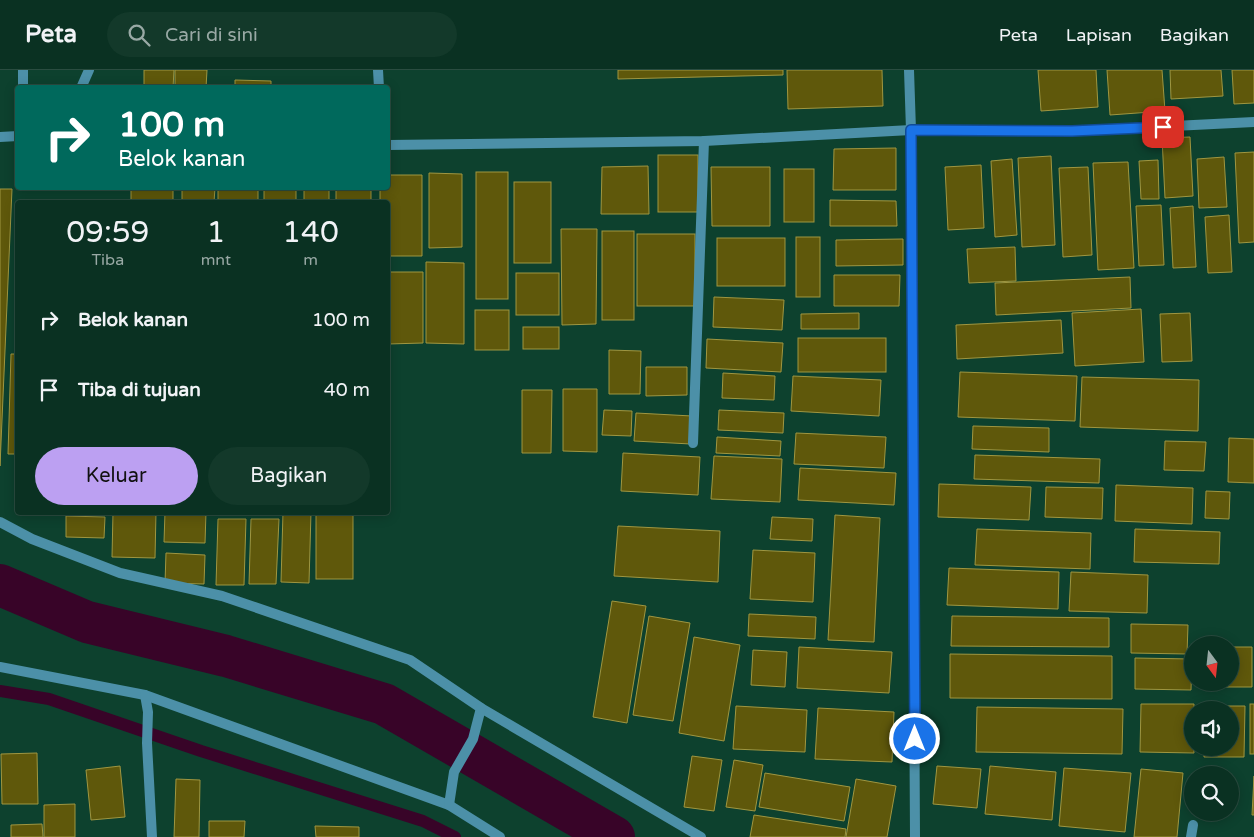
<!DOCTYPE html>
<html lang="id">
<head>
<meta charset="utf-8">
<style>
	:root { --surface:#0a3122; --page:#13392a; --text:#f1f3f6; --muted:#99a9a5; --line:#2a4c40; --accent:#bca0f2 }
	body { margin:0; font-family:"Varela Round",sans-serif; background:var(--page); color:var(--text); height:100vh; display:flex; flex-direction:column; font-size:19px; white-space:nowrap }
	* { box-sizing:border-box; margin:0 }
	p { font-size:16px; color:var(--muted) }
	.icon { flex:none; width:28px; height:28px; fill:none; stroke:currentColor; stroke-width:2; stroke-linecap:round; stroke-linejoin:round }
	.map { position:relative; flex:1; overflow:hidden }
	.sheet { position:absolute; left:15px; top:130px; width:375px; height:315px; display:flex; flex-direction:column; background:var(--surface); border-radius:5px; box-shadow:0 2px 12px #0003,0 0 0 1px var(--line) }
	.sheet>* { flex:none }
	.guide { position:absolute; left:15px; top:15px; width:375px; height:105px; border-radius:5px; box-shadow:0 2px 12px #0003,0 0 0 1px var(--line); background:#00695c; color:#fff; overflow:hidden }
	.needle { width:32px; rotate:165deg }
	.buttons { position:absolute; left:1184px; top:566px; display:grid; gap:10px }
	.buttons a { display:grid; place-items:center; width:55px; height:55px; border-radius:50%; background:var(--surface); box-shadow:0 2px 12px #0003,0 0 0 1px var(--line); font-size:25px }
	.pin { position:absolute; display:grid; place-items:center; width:42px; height:42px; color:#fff; margin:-21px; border-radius:10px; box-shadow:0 2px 8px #0006 }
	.me { position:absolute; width:55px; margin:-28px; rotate:0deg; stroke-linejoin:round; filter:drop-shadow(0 0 4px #0008) }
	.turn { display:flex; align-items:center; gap:18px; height:105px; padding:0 20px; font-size:22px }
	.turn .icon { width:65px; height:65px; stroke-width:2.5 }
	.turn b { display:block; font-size:35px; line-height:42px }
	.eta { display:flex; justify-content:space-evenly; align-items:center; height:85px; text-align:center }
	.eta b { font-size:30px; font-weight:600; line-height:35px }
	.cta { display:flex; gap:10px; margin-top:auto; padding:10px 20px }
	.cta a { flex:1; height:58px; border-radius:30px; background:var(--accent); color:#111; font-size:20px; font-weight:600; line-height:58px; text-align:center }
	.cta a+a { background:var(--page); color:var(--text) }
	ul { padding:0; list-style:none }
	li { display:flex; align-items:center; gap:15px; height:70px; padding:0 20px }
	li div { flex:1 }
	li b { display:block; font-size:19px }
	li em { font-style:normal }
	header { display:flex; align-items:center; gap:30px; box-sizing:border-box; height:70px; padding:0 25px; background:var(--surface); border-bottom:1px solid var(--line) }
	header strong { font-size:24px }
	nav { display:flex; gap:28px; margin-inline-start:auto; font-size:18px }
	.search { width:350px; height:45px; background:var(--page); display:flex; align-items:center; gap:12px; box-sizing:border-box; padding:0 18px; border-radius:28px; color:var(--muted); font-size:19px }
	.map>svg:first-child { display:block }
</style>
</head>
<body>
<header>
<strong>Peta</strong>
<div class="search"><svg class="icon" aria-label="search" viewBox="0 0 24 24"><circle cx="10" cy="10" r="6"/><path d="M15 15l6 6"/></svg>Cari di sini</div>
<nav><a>Peta</a><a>Lapisan</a><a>Bagikan</a></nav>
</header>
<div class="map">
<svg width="1254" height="767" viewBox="0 0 1254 767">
	<rect width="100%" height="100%" fill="#0d412e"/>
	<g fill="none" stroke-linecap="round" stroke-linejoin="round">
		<path stroke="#380428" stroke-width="12" d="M0 621 49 629 201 681 423 751 455 767"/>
		<path stroke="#380428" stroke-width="42" d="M0 515 87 552 226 586 384 634 614 767"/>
	</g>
	<g fill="#5f580b" stroke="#9f9641">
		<path d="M144 0H174L173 18H144Z"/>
		<path d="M175 0H207L206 18H175Z"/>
		<path d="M618 0H783V5L618 9Z"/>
		<path d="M787 0H882L883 36 788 39Z"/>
		<path d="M1038 0H1096L1098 37 1041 41Z"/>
		<path d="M1107 0H1162L1165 41 1110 45Z"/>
		<path d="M1170 0H1221L1223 26 1171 29Z"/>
		<path d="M1232 0H1254V33L1234 34Z"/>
		<path d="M235 10 271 11V18H235Z"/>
		<path d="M1190 67 1193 126 1165 128 1162 68Z"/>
		<path d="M896 78V120H833L834 79Z"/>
		<path d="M1254 82V172L1239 173 1235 83Z"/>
		<rect x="658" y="85" width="40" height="57"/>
		<path d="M1051 86 1055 175 1022 177 1018 88Z"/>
		<path d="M1224 87 1227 137 1199 138 1197 89Z"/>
		<path d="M1012 89 1017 165 995 167 991 91Z"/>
		<path d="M1158 90 1159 129H1141L1139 91Z"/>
		<path d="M1128 92 1134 198 1098 200 1093 93Z"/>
		<path d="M981 95 984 158 948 160 945 97Z"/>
		<path d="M648 96 649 144H601L602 97Z"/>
		<path d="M711 97H770V156H712Z"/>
		<path d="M1088 97 1092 185 1063 187 1059 98Z"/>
		<rect x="784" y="99" width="30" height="53"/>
		<rect x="476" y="102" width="32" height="127"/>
		<path d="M429 103 462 104V177L429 178Z"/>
		<path d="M388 105H422V186H388V132H380V118H388Z"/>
		<rect x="514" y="112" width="37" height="81"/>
		<rect x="131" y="118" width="42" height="14"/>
		<path d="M182 118H215L214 132H182Z"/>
		<rect x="218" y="118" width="40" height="14"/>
		<rect x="264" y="118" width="32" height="14"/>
		<rect x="304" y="118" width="25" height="14"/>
		<rect x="336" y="118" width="35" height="14"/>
		<path d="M0 119H12L0 396Z"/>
		<path d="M830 130 896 131 897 156H830Z"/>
		<path d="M1161 135 1164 195 1139 196 1136 136Z"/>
		<path d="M1193 136 1196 197 1173 198 1170 138Z"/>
		<path d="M1229 145 1232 202 1208 203 1205 147Z"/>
		<path d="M561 159H597L596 254 562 255Z"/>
		<rect x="602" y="161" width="32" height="89"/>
		<rect x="637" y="164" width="58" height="72"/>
		<rect x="796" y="167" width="24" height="60"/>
		<rect x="717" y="168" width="68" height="48"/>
		<path d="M903 169V195L836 196V170Z"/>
		<path d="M1015 177 1016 211 969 213 967 179Z"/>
		<path d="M426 192 464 193V274L426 273Z"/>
		<path d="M388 202H423V273L388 274Z"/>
		<rect x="516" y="203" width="43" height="42"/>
		<path d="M834 205H900L899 236H834Z"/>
		<path d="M1130 207 1131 238 996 245 995 213Z"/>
		<path d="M714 227 784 230 782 260 713 257Z"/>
		<path d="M1141 239 1144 292 1075 296 1072 243Z"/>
		<rect x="475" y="240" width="34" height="40"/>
		<path d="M859 243V259H801V244Z"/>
		<path d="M1190 243 1192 291 1162 292 1160 244Z"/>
		<path d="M1061 250 1063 283 957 289 956 255Z"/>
		<rect x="523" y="257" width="36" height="22"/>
		<rect x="798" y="268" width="88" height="34"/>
		<path d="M707 269 783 273 781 302 706 298Z"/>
		<path d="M609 280 641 281 640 324H609Z"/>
		<path d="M11 284H18V384H8Z"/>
		<path d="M646 297H687V325L646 326Z"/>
		<path d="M960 302 1077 306 1075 351 958 347Z"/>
		<path d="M723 303 775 306 774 330 722 328Z"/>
		<path d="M793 306 881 310 879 346 791 341Z"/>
		<path d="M1082 307 1199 310 1198 361 1080 357Z"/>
		<path d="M563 319H597V382L563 381Z"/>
		<path d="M522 320H552L551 383H522Z"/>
		<path d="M604 340 632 341 631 366 602 365Z"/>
		<path d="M719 340 784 343 783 363 718 360Z"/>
		<path d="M636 343 692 346 691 374 634 371Z"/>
		<path d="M973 356 1049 358V382L972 379Z"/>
		<path d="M796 363 886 367 884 398 794 394Z"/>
		<path d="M717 367 781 371 780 386 716 383Z"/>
		<path d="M1229 368 1254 369V413L1228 412Z"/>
		<path d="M1165 371 1206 372 1204 401 1164 400Z"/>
		<path d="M623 383 700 387 698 425 621 421Z"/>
		<path d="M975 385 1100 389 1099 413 974 409Z"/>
		<path d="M714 386 782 389 780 432 711 429Z"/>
		<path d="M800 398 896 403 894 435 798 430Z"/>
		<path d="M939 414 1031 417 1029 450 938 447Z"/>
		<path d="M1116 415 1193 418 1192 454 1115 451Z"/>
		<path d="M1046 417 1103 418 1102 449 1045 447Z"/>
		<path d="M1206 421 1230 422 1229 449 1205 448Z"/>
		<path d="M113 442H156L155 488 112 487Z"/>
		<path d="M165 442H206L205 473 164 472Z"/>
		<path d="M283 442H311L309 513 281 512Z"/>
		<rect x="316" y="442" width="37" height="67"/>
		<path d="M835 445 880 448 874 572 828 570Z"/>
		<path d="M66 446 105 447 104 468 66 467Z"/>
		<path d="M772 447 813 449 812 471 770 469Z"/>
		<path d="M218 449H246L244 515H216Z"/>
		<path d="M251 449H279L276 514H249Z"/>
		<path d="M618 456 720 461 718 512 614 506Z"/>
		<path d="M977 459 1091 463 1090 499 975 495Z"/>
		<path d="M1135 459 1220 462 1219 494 1134 492Z"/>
		<path d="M753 480 815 483 813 532 750 529Z"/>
		<path d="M166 483 205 485 204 514 165 513Z"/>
		<path d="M949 498 1059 502 1058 539 947 535Z"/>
		<path d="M1071 502 1148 505 1147 543 1069 541Z"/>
		<path d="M612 531 646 536 627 653 593 647Z"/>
		<path d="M749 544 816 547 815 569 748 566Z"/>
		<path d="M649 546 690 553 673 651 633 645Z"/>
		<path d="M952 546 1109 548V577L951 576Z"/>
		<path d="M1131 554 1188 555 1187 584 1131 583Z"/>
		<path d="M694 567 740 575 724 671 679 663Z"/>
		<path d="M799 577 892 582 889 623 797 618Z"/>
		<path d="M1230 577H1252V617H1208V612H1230Z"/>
		<path d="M753 580 787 582 785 617 751 615Z"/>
		<path d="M950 584 1112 586V629L950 628Z"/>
		<path d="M1135 588 1192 589 1191 620 1135 619Z"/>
		<path d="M1141 634H1194V640H1192L1194 683 1140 682Z"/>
		<rect x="1250" y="634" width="4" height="50"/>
		<path d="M736 636 807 640 805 682 733 679Z"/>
		<path d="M1204 636H1245L1244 687H1204V678H1230V640H1204Z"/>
		<path d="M977 637 1123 639 1122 684 976 682Z"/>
		<path d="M818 638 894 642 892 692 815 689Z"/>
		<path d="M37 683 38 734H2L1 684Z"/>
		<path d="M692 686 722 690 714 741 684 737Z"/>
		<path d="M734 690 763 695 755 741 726 737Z"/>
		<path d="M120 696 125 747 91 750 86 700Z"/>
		<path d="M937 696 981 699 977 738 933 734Z"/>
		<path d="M990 696 1056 702 1052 750 985 744Z"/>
		<path d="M1064 698 1131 703 1125 762 1059 756Z"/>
		<path d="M1141 699 1183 703 1177 767H1134Z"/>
		<path d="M765 703 850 717 844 751 759 737Z"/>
		<path d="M1254 706V745H1252Z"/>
		<path d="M176 709 200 710 199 767H174Z"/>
		<path d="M856 709 896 716 887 767H846Z"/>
		<path d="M75 734V767H44V735Z"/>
		<path d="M754 745 846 759 845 767H750Z"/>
		<path d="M209 751H245L244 767H209Z"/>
		<path d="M42 754 43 767H11V755Z"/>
		<path d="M315 756 359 757V767H316Z"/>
	</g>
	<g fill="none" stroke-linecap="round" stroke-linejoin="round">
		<path stroke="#4c90a8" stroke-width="10" d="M81 18 89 0"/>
		<g stroke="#4c90a8" stroke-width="10">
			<path d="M378 0 379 18"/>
			<path d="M909 0 911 60 915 767"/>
			<path d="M23 18V0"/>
			<path d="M0 67 18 66"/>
			<path d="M388 75 704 71 911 60 1073 61 1254 52"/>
			<path d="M693 373 704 71"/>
			<path d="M0 452 32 469 120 503 222 526 410 590 481 638 701 767"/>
			<path d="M0 597 145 625 449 735 500 767"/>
			<path d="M145 625 148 642 147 673 152 767"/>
			<path d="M449 735 454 702 473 669 481 638"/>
			<path d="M1191 767 1193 755"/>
		</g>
	</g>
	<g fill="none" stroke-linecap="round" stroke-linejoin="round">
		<defs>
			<path id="route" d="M915 669 911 60 1072 61 1163 57"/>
		</defs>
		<use href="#route" stroke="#114b97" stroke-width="12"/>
		<use href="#route" stroke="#1a73e8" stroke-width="9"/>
	</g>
</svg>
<div class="buttons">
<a><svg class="needle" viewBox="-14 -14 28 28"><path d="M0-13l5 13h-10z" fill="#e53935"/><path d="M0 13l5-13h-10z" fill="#99a9a5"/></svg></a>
<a><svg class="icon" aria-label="sound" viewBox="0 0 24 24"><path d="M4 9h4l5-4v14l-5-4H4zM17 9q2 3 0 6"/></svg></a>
<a><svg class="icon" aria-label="search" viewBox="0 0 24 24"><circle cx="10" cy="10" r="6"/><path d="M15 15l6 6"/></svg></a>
</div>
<div class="pin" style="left:1163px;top:57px;background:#d93025"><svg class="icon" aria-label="arrive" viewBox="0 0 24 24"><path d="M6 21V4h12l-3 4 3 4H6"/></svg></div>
<svg class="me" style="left:915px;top:669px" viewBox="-20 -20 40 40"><circle r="17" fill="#1a73e8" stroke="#fff" stroke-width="3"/><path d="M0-11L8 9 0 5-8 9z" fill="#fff"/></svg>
<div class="guide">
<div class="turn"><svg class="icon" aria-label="right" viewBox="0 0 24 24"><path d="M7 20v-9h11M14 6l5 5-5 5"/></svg><div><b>100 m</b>Belok kanan</div></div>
</div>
<section class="sheet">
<div class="eta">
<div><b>09:59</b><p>Tiba</p></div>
<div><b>1</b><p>mnt</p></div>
<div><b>140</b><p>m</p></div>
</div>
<ul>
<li><svg class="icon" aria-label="right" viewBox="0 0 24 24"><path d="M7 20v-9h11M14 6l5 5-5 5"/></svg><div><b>Belok kanan</b></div><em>100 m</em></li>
<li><svg class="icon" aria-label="arrive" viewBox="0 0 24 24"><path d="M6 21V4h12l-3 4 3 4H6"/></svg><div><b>Tiba di tujuan</b></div><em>40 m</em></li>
</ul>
<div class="cta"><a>Keluar</a><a>Bagikan</a></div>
</section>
</div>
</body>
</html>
